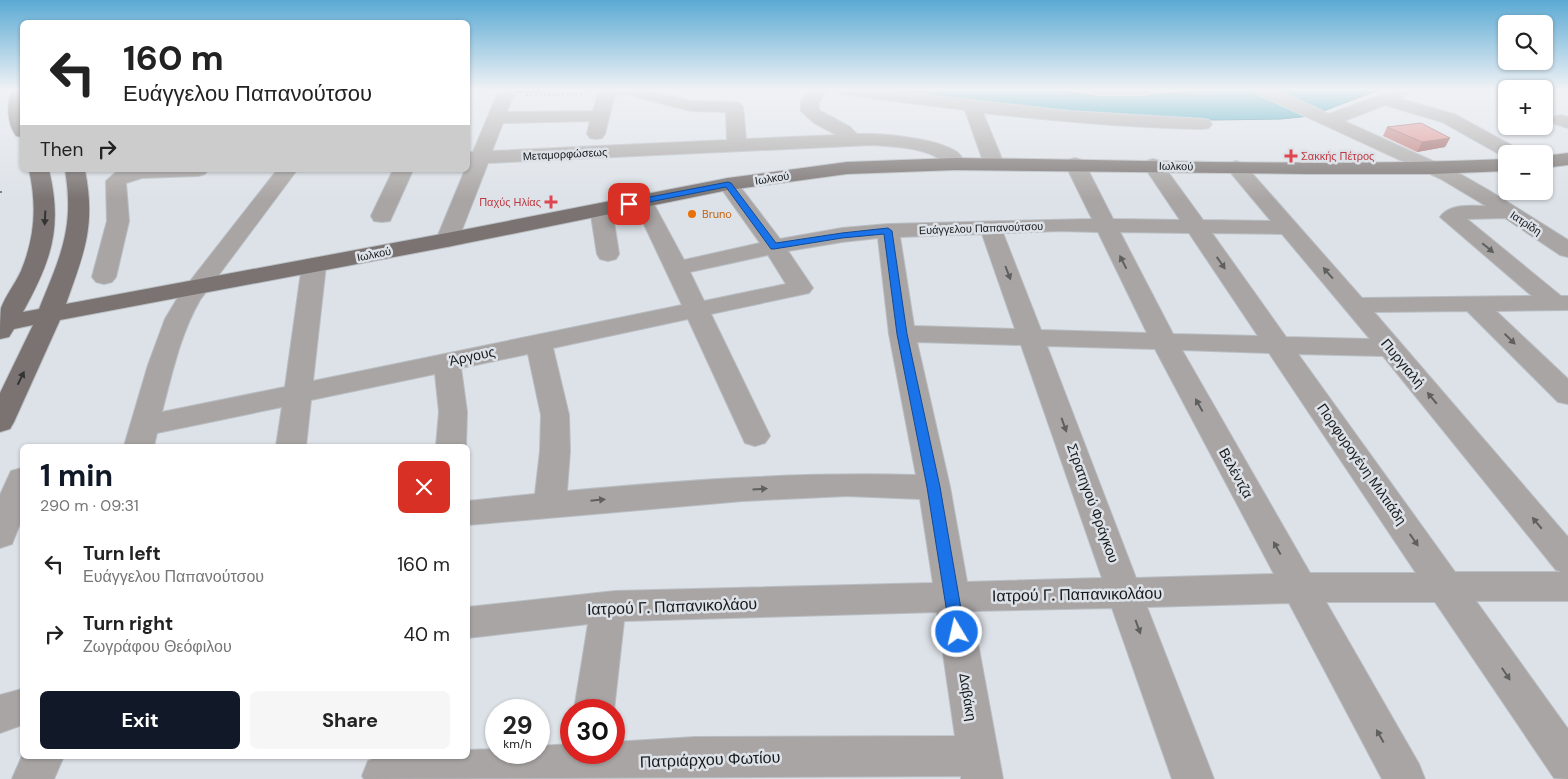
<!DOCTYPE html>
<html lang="en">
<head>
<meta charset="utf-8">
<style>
	:root { --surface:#fff; --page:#f6f6f6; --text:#222; --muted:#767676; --accent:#111827 }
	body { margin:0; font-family:"DM Sans",sans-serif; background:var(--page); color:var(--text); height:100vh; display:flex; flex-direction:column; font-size:19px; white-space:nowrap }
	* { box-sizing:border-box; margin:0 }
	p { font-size:16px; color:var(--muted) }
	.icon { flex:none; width:28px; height:28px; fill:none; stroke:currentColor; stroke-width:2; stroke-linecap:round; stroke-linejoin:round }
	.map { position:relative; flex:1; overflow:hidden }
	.panel { position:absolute; left:20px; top:444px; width:450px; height:315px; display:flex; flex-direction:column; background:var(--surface); border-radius:8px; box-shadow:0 1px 4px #0004 }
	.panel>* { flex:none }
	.top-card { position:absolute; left:20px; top:20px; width:450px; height:152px; border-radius:8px; box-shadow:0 1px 4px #0004; background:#fff; color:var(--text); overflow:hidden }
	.buttons { position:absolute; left:1498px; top:15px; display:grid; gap:10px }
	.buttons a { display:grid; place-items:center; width:55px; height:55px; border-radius:8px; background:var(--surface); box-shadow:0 1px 4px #0004; font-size:25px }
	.speed { position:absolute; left:485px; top:699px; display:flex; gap:10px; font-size:25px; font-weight:700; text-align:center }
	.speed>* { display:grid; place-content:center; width:65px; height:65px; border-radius:50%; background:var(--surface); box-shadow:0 1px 4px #0004; line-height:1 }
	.speed small { font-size:12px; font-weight:400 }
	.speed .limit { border:8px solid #d22; background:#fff; color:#111 }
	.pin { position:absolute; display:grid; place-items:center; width:42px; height:42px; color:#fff; margin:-21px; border-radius:10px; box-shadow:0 2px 8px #0006 }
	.me { position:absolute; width:55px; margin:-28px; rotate:351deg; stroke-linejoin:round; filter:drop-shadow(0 0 4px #0008) }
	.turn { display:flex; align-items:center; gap:18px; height:105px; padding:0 20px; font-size:22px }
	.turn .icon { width:65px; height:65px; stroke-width:2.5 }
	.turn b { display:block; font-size:35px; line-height:42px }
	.then { display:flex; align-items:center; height:48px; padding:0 20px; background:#0003; gap:10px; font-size:19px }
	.round { display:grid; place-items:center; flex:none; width:52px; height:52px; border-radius:8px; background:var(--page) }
	.headline { display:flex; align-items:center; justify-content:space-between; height:85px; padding:0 20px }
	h1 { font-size:30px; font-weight:700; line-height:38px; color:var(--accent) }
	.primary-button { display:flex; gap:10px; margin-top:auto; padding:10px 20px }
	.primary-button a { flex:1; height:58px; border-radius:8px; background:var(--accent); color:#fff; font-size:20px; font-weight:700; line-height:58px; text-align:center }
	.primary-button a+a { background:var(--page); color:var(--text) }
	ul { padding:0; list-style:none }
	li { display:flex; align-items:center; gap:15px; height:70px; padding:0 20px }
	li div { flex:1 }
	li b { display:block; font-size:19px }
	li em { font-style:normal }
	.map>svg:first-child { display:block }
</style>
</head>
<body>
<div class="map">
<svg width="1568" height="779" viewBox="0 0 1568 779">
	<rect width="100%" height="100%" fill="#dde2e8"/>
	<path fill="#299bb5" stroke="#247487" d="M886 90H1055L1096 96H1128L1221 90H1379L1310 116 1281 119 1214 120 1100 115Z"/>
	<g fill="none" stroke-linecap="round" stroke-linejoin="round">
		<defs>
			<g id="minor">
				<path d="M499 90H515L507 112 593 111 598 94 603 90H647L691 101 734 102 740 103 743 107 746 139 837 135 814 123 801 111V101L811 90H828L819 102V110L850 127 857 134C881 133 937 138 957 152 961 155 963 159 966 164L963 168 956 170 949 168C934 147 897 147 873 145L488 163 458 240 455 245 447 247 439 245 436 240 465 170H468V152H473ZM625 94 691 111 726 112 727 140 492 151 503 123 590 121 587 134 590 138 596 139 602 138 605 134 614 97Z"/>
				<path d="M838 90H882L1069 111 1203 119 1209 120 1212 124 1209 128 1203 129C1129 128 1056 121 983 113L1004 164 1001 168 994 170 987 168 984 164 965 110 846 95 840 94Z"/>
				<path d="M1091 90H1152L1150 94 1144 95H1099L1093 94Z"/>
				<path d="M1255 90H1276L1329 114 1394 90H1406L1408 93 1401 99 1454 114 1520 150 1522 154H1506V158L1442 122 1385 105 1344 121 1455 171 1490 191 1568 240V257L1560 255 1505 218 1467 219 1561 296H1568V310L1496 311 1568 379V404L1558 402 1467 311 1374 312 1568 537V601H1476L1568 729V779L1554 778 1435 602H1326L1419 764 1425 779H1382L1289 603 1147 607 1214 779H1172L1112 608 972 611 1003 779H961V776L364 779 362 776 368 761 381 756H468V750L496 749V752H539V746L571 744V752H614V742L695 737 955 736 937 612 624 621 614 710H574L588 624 468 638V607L615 591 933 583 920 499 847 496 743 501 468 525V501L535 494 540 451 541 415 528 354 461 368 467 412 466 446H436L439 412 435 374 311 400 306 446H276L282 407 157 433 154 446H124L148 365 165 319 180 294 277 170H297L200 300C180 335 172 374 162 412L285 387 302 265 306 260 314 258 322 260 326 265 313 381 682 305 633 201 636 197 643 195 650 197 684 260 760 243 718 184 721 180 728 178 735 180 780 239 842 228 888 224 1092 219 1065 164 1068 160 1075 158 1082 160 1085 164 1113 219 1180 220 1143 165 1146 161 1153 159 1160 161 1203 220 1271 221 1226 167 1229 163 1236 161 1243 163 1362 298 1532 296 1440 217C1450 203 1471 206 1486 206L1441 179 1257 94ZM1060 231 1098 232 1147 333 1041 330 1003 233ZM1120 232 1189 233 1258 336 1173 334ZM1212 233 1282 234 1370 339 1286 337ZM982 234 1015 329 914 326 900 237ZM878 238 889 334 916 475C799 472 683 480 567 491L570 451 569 415 553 348 688 319 745 443 755 446 765 443 770 436 711 314 809 293 813 288 788 251 842 242ZM768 255 786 284 704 301 690 272ZM917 342 1021 345 1102 578 967 582 950 487ZM1047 346 1155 349 1274 574 1136 578ZM1182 350 1269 353 1416 573H1310ZM1298 354 1383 356 1556 570 1561 572H1455Z"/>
				<path d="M1561 115 1568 117V128L1555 124 1552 120 1555 116Z"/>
				<path d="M123 170H208L205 174 198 176 142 178 126 183 129 221 116 277 112 282 104 284 96 282 92 277 107 221 106 181 115 173Z"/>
				<path d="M393 170H413L390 221 382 222 374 221 371 216Z"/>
				<path d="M601 203 608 205 612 209 619 254 616 259 608 261 600 259 597 254 590 209 594 205Z"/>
				<path d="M22 468V519L12 544 0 548V495L11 471Z"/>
				<path d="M22 689V725L0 733V695Z"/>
				<path d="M22 756H64L54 779H12Z"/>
			</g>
			<g id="major">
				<path d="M12 90H22V137L16 136C7 124 6 103 12 90Z"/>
				<path d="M1568 153V165L1544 168V156Z"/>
				<path d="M956 158C1139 160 1323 167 1506 159V171L1432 174H1309L956 170 847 174 728 190 447 247 60 320 14 422 10 429 0 432V393L33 325 14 329 9 337 0 339C0 330 0 317 1 308 6 295 15 284 21 271 35 237 37 206 29 170H49C63 228 51 261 23 312L39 309C60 257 75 228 65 170H85C96 226 84 253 66 304L447 233 728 178 847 162Z"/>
			</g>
		</defs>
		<use href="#minor" stroke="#b9bec3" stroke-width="2"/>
		<use href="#major" stroke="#b9bec3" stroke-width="2"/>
		<g stroke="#73767a" stroke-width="2" stroke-dasharray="2 2.5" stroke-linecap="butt">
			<path d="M526 95 585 94"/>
			<path d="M0 192H4"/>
		</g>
		<use href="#minor" fill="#a9a5a4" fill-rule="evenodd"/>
		<use href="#major" fill="#7a7371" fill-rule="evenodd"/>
	</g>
	<g fill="#c27876">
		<path d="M515 90H540L539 93H516Z"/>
		<path d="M1387 127 1450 138 1445 147 1417 152 1383 136Z"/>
	</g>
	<path fill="#9e6260" d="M1450 138 1445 147 1417 152 1422 142Z"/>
	<path fill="#e18c89" stroke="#9e6260" d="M1421 123 1450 138 1422 142 1387 127Z"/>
	<defs><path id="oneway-solid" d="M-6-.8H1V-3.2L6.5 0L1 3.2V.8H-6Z" transform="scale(1.25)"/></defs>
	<g fill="#353435">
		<use href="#oneway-solid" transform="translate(45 218) rotate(93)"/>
		<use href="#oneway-solid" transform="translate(21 378) rotate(-64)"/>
	</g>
	<g fill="#605f60">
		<use href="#oneway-solid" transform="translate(1488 248) rotate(40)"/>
		<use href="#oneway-solid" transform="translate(1123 262) rotate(-117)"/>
		<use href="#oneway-solid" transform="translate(1221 263) rotate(55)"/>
		<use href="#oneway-solid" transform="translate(1008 273) rotate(69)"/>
		<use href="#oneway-solid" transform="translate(1328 273) rotate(-131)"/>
		<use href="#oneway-solid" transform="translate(1510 339) rotate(44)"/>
		<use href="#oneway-solid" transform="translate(1432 398) rotate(-130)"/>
		<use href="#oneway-solid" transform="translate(1199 405) rotate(-119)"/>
		<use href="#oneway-solid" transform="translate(1064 425) rotate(70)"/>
		<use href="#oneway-solid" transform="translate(760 489) rotate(-4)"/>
		<use href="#oneway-solid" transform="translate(598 500) rotate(-6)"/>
		<use href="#oneway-solid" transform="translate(1537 523) rotate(-130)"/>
		<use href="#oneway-solid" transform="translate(1414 540) rotate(55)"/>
		<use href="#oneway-solid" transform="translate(1277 548) rotate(-119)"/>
		<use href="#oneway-solid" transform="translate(1138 627) rotate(70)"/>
		<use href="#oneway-solid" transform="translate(1506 674) rotate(56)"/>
		<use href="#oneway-solid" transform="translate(1380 736) rotate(-119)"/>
	</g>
	<linearGradient id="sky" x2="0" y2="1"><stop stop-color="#5baad4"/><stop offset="0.45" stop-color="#f0f2f5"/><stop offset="1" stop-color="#f0f2f5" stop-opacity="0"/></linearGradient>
	<rect width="1568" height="199" fill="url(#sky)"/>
	<path fill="#1a73e8" stroke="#114b97" d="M728 182 731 183 776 243 842 233 888 228 892 231 907 334 940 487 965 632 963 637 957 638 952 637 950 632 927 487 897 334 884 234 842 238 774 249H771L726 187 629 206 625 204 629 201Z"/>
	<g fill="#e0444e" stroke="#dde2e8" stroke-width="2">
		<path d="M1288.5 148.5h5v5h5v5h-5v5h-5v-5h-5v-5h5z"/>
		<path d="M548.5 194.5h5v5h5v5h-5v5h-5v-5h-5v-5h5z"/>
	</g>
	<circle fill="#e8710a" stroke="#dde2e8" stroke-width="2" cx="692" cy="214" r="5"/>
	<g text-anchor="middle" stroke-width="5" stroke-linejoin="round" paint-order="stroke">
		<g font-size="11" fill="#17191b" stroke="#dde2e8">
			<text transform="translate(565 154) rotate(-3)" y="4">Μεταμορφώσεως</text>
			<text transform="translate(1176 166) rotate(1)" y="4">Ιωλκού</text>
			<text transform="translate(772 178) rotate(-9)" y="4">Ιωλκού</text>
			<text transform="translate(1526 223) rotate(33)" y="4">Ιατρίδη</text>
			<text transform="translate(981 228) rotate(-2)" y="4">Ευάγγελου Παπανούτσου</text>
			<text transform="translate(374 254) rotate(-11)" y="4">Ιωλκού</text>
		</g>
		<g font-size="11" fill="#be3a42" stroke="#dde2e8" text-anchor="start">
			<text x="1301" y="160">Σακκής Πέτρος</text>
			<text x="541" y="206" text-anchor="end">Παχύς Ηλίας</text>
		</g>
		<g font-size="11" fill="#c56008" stroke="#dde2e8" text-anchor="start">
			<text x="702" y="218">Bruno</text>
		</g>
		<g font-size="14" fill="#17191b" stroke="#dde2e8">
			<text transform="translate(472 356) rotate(-12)" y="5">Άργους</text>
			<text transform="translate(1403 363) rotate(50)" y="5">Πυργιαλή</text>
			<text transform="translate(1362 464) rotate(55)" y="5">Πορφυρογένη Μιλτιάδη</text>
			<text transform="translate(1236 473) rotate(61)" y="5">Βελέντζα</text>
			<text transform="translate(1093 503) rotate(70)" y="5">Στρατηγού Φράγκου</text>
			<text transform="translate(968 697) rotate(81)" y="5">Δαβάκη</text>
		</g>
		<g font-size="16" fill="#17191b" stroke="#dde2e8">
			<text transform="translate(1077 594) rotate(-1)" y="6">Ιατρού Γ. Παπανικολάου</text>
			<text transform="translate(672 606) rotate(-2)" y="6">Ιατρού Γ. Παπανικολάου</text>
			<text transform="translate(710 759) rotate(-2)" y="6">Πατριάρχου Φωτίου</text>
		</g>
	</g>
</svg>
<div class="buttons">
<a><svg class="icon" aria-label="search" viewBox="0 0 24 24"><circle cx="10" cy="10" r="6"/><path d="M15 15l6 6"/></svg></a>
<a>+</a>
<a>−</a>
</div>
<div class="speed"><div>29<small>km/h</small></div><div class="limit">30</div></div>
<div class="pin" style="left:629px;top:204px;background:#d93025"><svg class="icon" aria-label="arrive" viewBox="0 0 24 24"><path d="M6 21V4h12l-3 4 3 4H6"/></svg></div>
<svg class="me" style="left:957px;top:632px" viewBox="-20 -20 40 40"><circle r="17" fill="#1a73e8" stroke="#fff" stroke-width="3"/><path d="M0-11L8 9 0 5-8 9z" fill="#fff"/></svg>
<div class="top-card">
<div class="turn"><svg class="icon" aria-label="left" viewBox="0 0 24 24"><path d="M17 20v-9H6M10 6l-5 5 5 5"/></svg><div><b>160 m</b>Ευάγγελου Παπανούτσου</div></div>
<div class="then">Then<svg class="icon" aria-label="right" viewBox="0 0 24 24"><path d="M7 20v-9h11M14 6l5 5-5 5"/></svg></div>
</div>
<section class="panel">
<div class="headline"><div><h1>1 min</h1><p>290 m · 09:31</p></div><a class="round" style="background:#d93025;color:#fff"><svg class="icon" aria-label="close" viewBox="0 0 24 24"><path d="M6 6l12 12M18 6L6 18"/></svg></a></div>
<ul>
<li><svg class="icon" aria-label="left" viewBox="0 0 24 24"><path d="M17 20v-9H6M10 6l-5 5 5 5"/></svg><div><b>Turn left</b><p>Ευάγγελου Παπανούτσου</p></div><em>160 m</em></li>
<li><svg class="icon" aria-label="right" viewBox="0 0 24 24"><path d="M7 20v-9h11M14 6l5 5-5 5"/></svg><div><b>Turn right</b><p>Ζωγράφου Θεόφιλου</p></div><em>40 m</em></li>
</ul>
<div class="primary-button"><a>Exit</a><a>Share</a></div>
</section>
</div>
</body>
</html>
